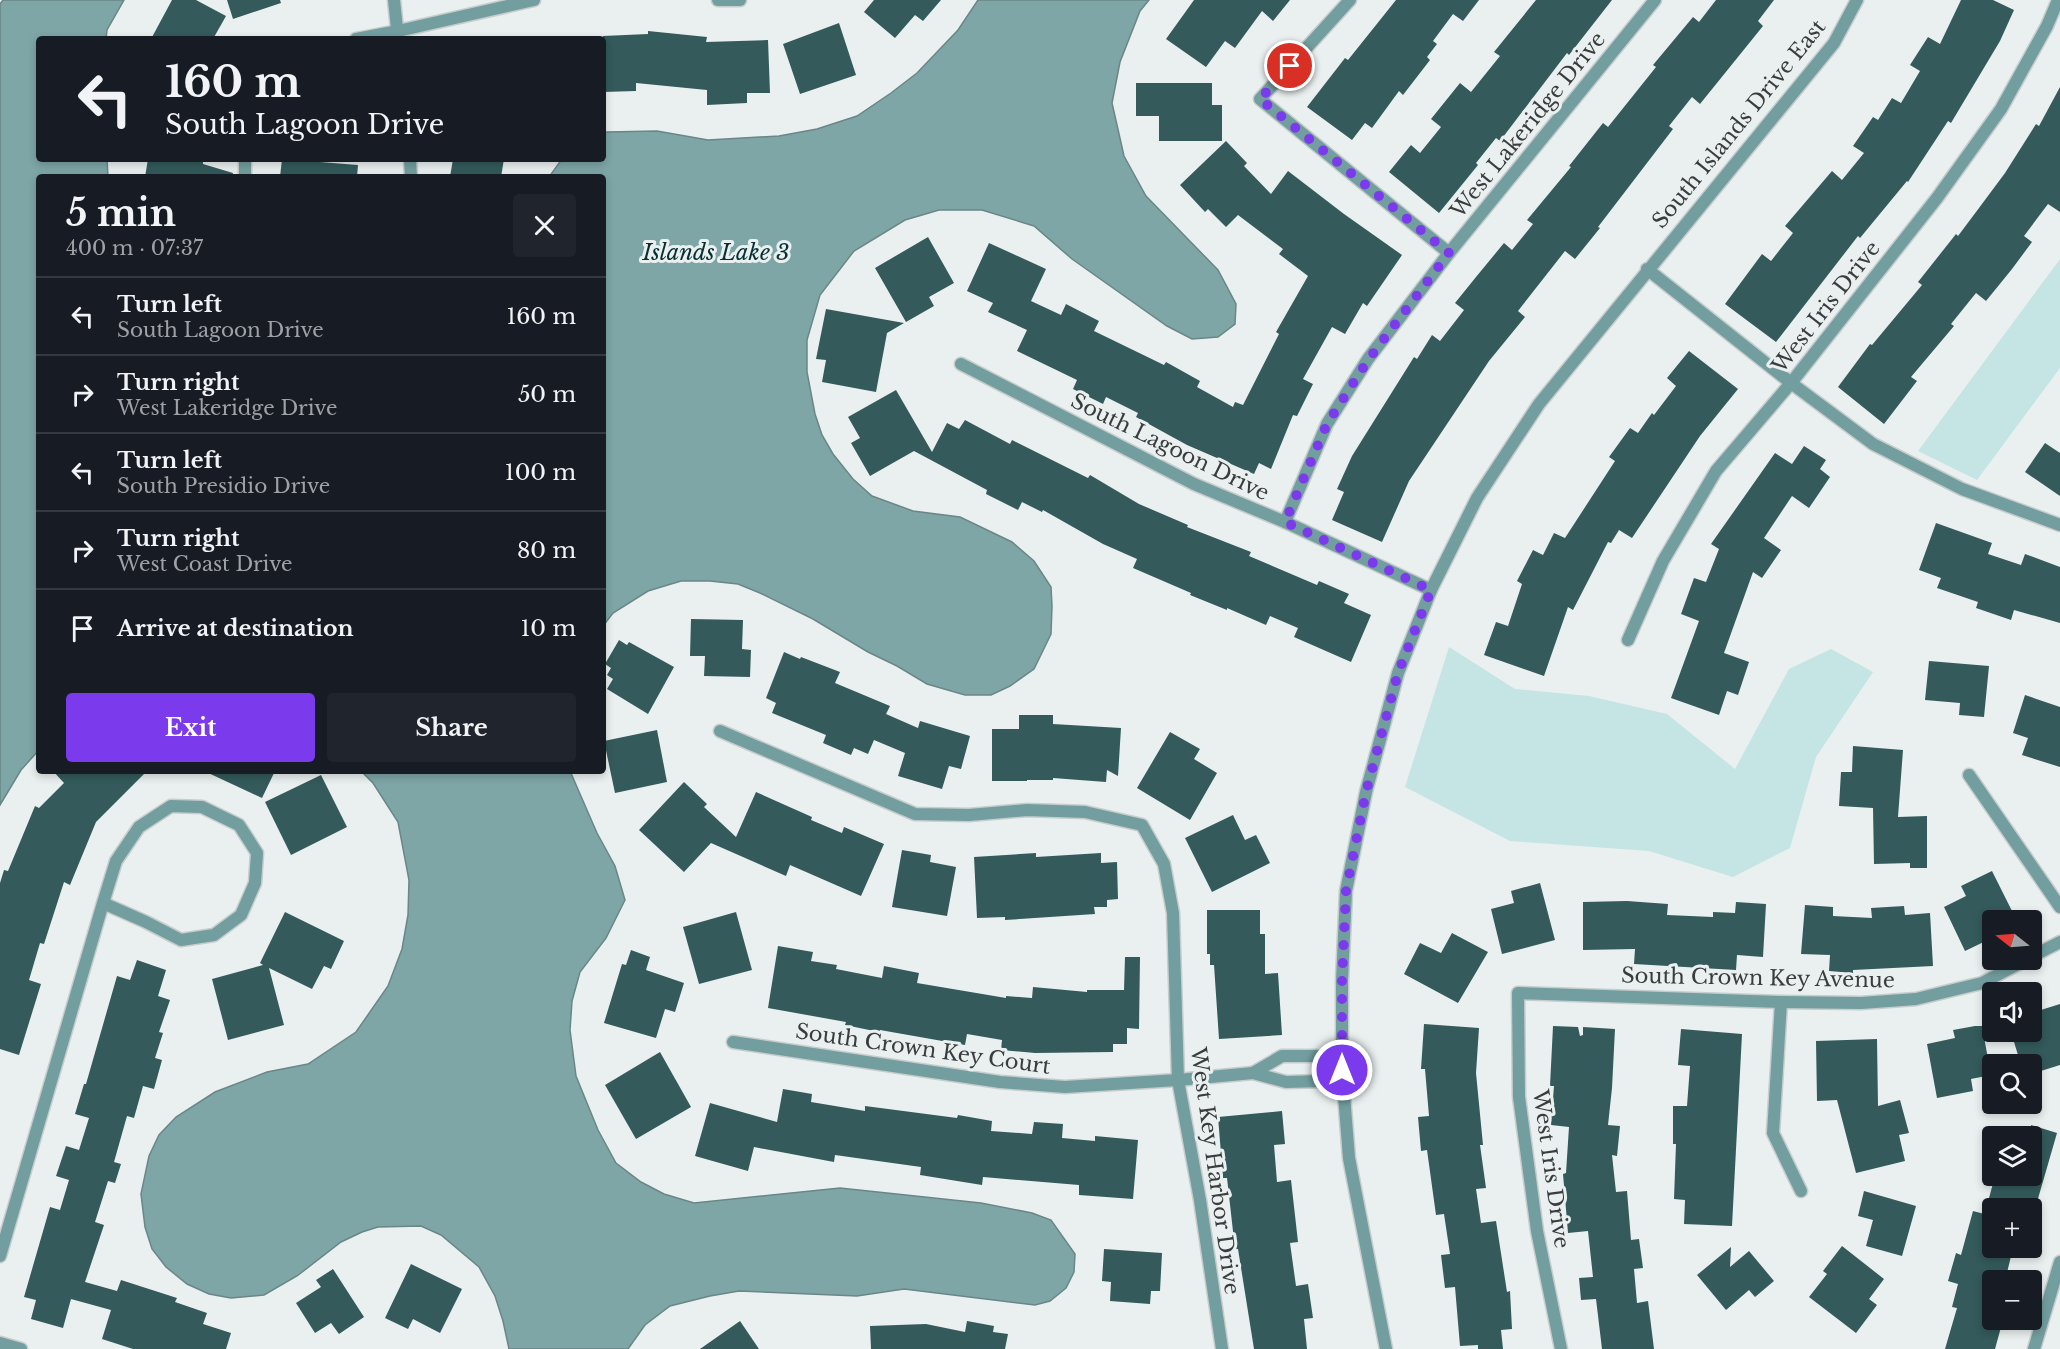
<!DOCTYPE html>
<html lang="en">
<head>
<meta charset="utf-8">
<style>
	:root { --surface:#171b24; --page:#20242c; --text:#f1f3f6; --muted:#9ea1a6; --line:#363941; --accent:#7c3aed }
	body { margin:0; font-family:"Libre Baskerville",serif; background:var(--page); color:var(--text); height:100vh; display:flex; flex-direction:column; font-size:22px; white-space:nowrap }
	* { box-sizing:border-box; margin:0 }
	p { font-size:20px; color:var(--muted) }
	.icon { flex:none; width:33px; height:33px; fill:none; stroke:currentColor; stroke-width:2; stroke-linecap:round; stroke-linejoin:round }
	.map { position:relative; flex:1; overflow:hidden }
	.side { position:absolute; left:36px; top:174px; width:570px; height:600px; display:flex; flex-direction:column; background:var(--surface); border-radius:6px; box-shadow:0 3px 9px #0003 }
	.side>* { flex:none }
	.banner { position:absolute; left:36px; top:36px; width:570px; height:126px; border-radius:6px; box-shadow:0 3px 9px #0003; background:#171b24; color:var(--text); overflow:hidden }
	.needle { width:39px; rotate:287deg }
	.fabs { position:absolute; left:1982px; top:910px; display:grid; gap:12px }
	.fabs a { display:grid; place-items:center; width:60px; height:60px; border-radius:6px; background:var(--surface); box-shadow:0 3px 9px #0003; font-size:30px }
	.pin { position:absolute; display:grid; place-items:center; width:51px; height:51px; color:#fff; margin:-26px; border:3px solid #fff; border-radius:50%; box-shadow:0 2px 6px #0007 }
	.me { position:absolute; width:66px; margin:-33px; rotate:0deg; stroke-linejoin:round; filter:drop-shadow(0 0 4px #0008) }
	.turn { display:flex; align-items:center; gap:21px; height:126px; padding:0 30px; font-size:27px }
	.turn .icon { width:78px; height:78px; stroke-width:2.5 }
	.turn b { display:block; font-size:42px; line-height:51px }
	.round { display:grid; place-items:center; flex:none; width:63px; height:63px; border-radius:6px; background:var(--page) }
	.head { display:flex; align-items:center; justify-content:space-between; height:102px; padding:0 30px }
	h1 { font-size:36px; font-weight:800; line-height:45px }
	.button { display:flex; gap:12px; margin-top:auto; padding:12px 30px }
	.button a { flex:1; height:69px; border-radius:6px; background:var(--accent); color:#fff; font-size:24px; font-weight:800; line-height:69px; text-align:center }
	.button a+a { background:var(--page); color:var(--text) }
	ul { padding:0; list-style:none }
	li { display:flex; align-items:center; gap:18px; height:78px; padding:0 30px; border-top:2px solid var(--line) }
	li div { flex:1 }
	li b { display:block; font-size:22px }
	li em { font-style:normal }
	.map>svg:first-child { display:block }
</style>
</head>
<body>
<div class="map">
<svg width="2060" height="1349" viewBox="0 0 2060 1349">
	<rect width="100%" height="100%" fill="#eaf0f0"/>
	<g fill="#c5e4e4">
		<path d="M2060 259V368L1977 480 1918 451Z"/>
		<path d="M1449 647 1515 689 1589 696 1667 714 1735 769 1789 669 1831 649 1873 672 1816 757 1790 848 1733 877 1649 851 1510 841 1405 787Z"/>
	</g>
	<g fill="#7ea6a7" stroke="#6a8687" stroke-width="1.5">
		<path d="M3 0H124L107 30 106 39H39V159H107L108 177H39V750L21 770 0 805V4Z"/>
		<path d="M978 0H1149L1140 11 1120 62 1112 103 1124 156 1146 196 1218 270 1236 304 1235 324 1218 337 1192 339 1167 326 1072 259 1034 226 982 210H939L905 220 854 251 820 295 807 340V372L815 414 822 435 833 454 853 479 872 496 913 511 960 517 1012 542 1034 561 1051 587 1052 606 1051 634 1034 669 1010 686 991 695H965L927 684 897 666 868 652 813 619 760 593 738 584 710 581H681L648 591 613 613 603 626V177H549L562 159H603V134L607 132 657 131 708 140 779 136 817 129 857 116 891 93 917 73 958 30Z"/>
		<path d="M361 771H570L597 833 615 866 625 900 606 938 580 972 572 1001 570 1030 576 1076 598 1130 616 1163 641 1182 664 1194 694 1203 840 1188 981 1203 1032 1213 1051 1220 1075 1254 1074 1272 1066 1288 1050 1301 1035 1305 904 1289 857 1296 739 1291 710 1296 670 1306 645 1325 628 1349H509L503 1321 495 1296 479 1267 441 1235 421 1226 378 1227 362 1232 341 1242 297 1276 264 1295 231 1298 209 1294 187 1284 166 1267 152 1249 145 1227 141 1194 149 1156 159 1135 176 1117 215 1092 267 1072 308 1064 356 1032 388 986 402 949 408 915 409 880 398 822 373 783Z"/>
	</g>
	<g fill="#345a5b">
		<path d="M172 0H196L226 16 213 39H151Z"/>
		<path d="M227 0H280L281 3 233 19Z"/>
		<path d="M874 0H941L923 21 915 15 895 38 864 12Z"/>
		<path d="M1194 0H1290L1273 21 1262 11 1235 48 1225 41 1206 67 1166 39Z"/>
		<path d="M1396 0H1479L1463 21 1453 14 1433 41 1437 44 1427 57 1430 60 1403 95 1399 91 1372 128 1365 123 1352 140 1307 107 1345 58 1348 60Z"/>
		<path d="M1536 0H1612L1569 55 1567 53 1500 141 1496 138 1476 163 1478 165 1439 213 1389 172 1411 145 1420 153 1441 127 1431 119 1460 83 1471 92 1500 56 1494 52Z"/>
		<path d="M1716 0H1774L1758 21 1763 26 1700 104 1692 97 1669 126 1673 129 1598 227 1600 228 1575 259 1565 251 1518 311 1525 317 1489 361 1409 481 1382 542 1332 520 1344 492 1337 489 1352 456 1414 357 1417 359 1432 335 1440 341 1464 310 1455 303 1476 277 1504 243 1512 250 1533 224 1527 220 1571 167 1569 166 1603 123 1608 127 1656 67 1653 65 1693 17 1699 22Z"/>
		<path d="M1961 0H1993L2014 10 2000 41 1951 123 1948 121 1908 182 1907 181 1860 238 1858 236 1776 342 1725 304 1762 254 1771 261 1793 233 1785 226 1832 171 1842 180 1864 153 1853 146 1873 117 1878 120 1892 98 1901 103 1920 71 1910 65 1928 37 1940 44Z"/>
		<path d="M839 23 856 75 800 94 783 44Z"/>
		<path d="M648 31 707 37 706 42 768 40 770 93H747V103L707 105V90L636 83V91L603 92V36L648 34Z"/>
		<path d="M1136 83H1212V105H1222V141H1159V116H1136Z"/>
		<path d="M2060 87V212L2048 204 2024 236 2032 242 2012 269 1986 301 1976 293 1951 324 1954 326 1911 377 1917 381 1884 424 1838 387 1870 344 1872 345 1922 285 1918 282 1956 234 1958 236 1979 208 2005 173 2036 124 2039 126Z"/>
		<path d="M1226 141 1247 163 1244 166 1271 194 1288 171 1344 214 1402 255 1367 306 1363 303 1345 334 1332 327 1303 379 1313 384 1297 416 1293 415 1271 469 1259 463 1254 474 1187 445 1136 417 1138 413 1106 397 1103 404 1073 389 1077 380 1017 351 1027 330 988 312 993 303 967 291 989 243 1046 269 1031 301 1061 315 1066 304 1099 321 1094 331 1164 365 1166 362 1200 381 1197 387 1233 407 1235 402 1243 405 1279 334 1276 332 1308 276 1279 254 1283 249 1238 215 1226 227 1208 209 1205 212 1180 185Z"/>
		<path d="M148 159H203V164L233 173 232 177H145Z"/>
		<path d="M282 159 358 165 357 177H280Z"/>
		<path d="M453 159H504L501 177H450Z"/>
		<path d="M928 237 954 283 929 297 934 306 906 322 875 268Z"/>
		<path d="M826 309 904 323 887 333 876 392 822 382 826 360 816 359Z"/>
		<path d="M1689 351 1738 389 1700 436 1632 538 1619 530 1611 543 1608 542 1573 610 1568 607 1544 676 1484 655 1496 622 1508 626 1522 584 1517 581 1533 550 1543 555 1554 533 1565 538 1615 461 1609 457 1630 428 1638 433 1652 413 1654 415 1676 386 1667 378Z"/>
		<path d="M896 390 932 452 947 423 959 429 965 420 1010 444 1012 440 1088 478 1090 475 1139 504 1188 525 1187 527 1251 552 1249 556 1317 585 1319 581 1349 594 1344 603 1371 615 1351 662 1294 637 1298 628 1270 616 1266 625 1227 608V610L1190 595 1191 593 1133 568 1137 559 1103 544 1043 510 1042 512 1022 502 1018 510 986 494 987 490 914 451 870 476 851 443 860 438 848 417Z"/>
		<path d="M2045 443 2060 453V496L2025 472Z"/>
		<path d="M1804 446 1826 460 1820 469 1830 477 1809 508 1792 496 1764 538 1781 550 1762 578 1753 572 1724 653 1749 662 1738 695 1727 691 1719 715 1671 698 1699 621 1681 614 1694 578 1706 582 1719 549 1711 544 1775 453 1792 464Z"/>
		<path d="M1936 523 1992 543 1988 554 2021 565 2025 554 2060 567V623L2014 610 2011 620 1976 608 1978 602 1937 588 1941 578 1919 570Z"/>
		<path d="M691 619 743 620 742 649 751 650 750 677 704 676 705 656H690Z"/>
		<path d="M619 640 627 645 629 642 674 667 648 714 607 689 613 679 607 675 611 668 605 664Z"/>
		<path d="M784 652 800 659 801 657 840 672 835 683 890 706 886 714 918 728 920 721 970 736 961 769 949 766 942 789 898 776 905 753 874 740 868 754 854 748 851 755 823 743 826 735 772 713 776 703 766 698Z"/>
		<path d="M1929 661 1989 666 1984 717 1959 715 1960 703 1925 700Z"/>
		<path d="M2025 695 2060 707V767L2022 755 2028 738 2013 733Z"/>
		<path d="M1019 715H1053V724L1121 728 1118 776 1107 770 1106 782 1053 778V780H1027V781H992V729H1019Z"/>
		<path d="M657 730 667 782 615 793 604 741Z"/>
		<path d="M1170 732 1200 749 1194 759 1217 773 1190 820 1137 788Z"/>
		<path d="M1853 746 1903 750 1898 817 1927 816V868H1910V863L1874 864 1873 808 1839 806 1841 772H1852Z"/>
		<path d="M53 771H147L96 822 70 885 64 882 44 944 40 943 29 980 41 984 19 1055 0 1049V883L4 870 8 871 35 806 39 808 64 783Z"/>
		<path d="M204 771H275L262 798Z"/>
		<path d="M321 775 347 827 291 855 265 802Z"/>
		<path d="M684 782 707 804 704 807 736 837 756 792 812 817 811 820 842 833 844 827 884 844 861 896 790 865 786 876 711 843 684 872 639 830Z"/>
		<path d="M1233 815 1245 840 1256 835 1270 863 1212 892 1185 838Z"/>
		<path d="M902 850 931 855 930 862 956 867 947 916 892 907Z"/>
		<path d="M1036 853V857L1101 853V863L1117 862 1118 899 1107 900V907H1094L1095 914 1005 920V917L977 918 974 857Z"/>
		<path d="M1992 871 2017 921H1992V938L1965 951 1944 907 1966 896 1961 886Z"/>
		<path d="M1540 883 1555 940 1502 954 1491 909 1514 903 1511 891Z"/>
		<path d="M1627 901 1668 904 1667 915 1713 917V912L1735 913 1736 902 1766 904 1763 957 1737 955 1736 970 1634 964 1635 949 1583 950V902Z"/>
		<path d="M1805 905 1833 907V916L1872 918 1871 908 1904 906 1905 915 1930 913 1933 966 1853 970V973L1829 971 1830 955 1801 954Z"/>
		<path d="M1207 910H1260V934H1265V974L1278 973 1282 1035 1219 1039 1214 965H1210V954H1207Z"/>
		<path d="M285 912 344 941 331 969 324 966 312 989 269 968 284 1025 228 1040 212 979 263 965 260 963Z"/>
		<path d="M736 912 752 970 699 984 683 927Z"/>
		<path d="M1452 933 1488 952 1458 1003 1404 974 1420 943 1441 953Z"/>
		<path d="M778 946 813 952 811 961 837 965 836 969 882 978 884 966 919 973 917 983 1006 998V996L1032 998 1033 987 1087 992V990H1124L1125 957H1140L1139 1029 1127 1028V1044H1113V1052L1035 1053 1001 1050 1002 1040 967 1034 965 1045 880 1030 879 1032 845 1025 846 1022 768 1008Z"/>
		<path d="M631 950 650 957 646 970 684 983 675 1012 665 1009 656 1038 604 1023 622 964 626 965Z"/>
		<path d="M137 960 166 970 158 996 170 1000 159 1032 163 1033 155 1058 162 1060 154 1089 143 1086 134 1118 127 1116 114 1162 121 1164 115 1183 108 1181 95 1222 104 1225 85 1282 117 1291 121 1280 177 1298 175 1302 207 1313 203 1324 231 1333 226 1349H133L102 1339 111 1310 71 1299 63 1328 31 1319 36 1300 24 1297 50 1207 60 1210 69 1180 56 1176 66 1146 79 1150 89 1118 75 1114 84 1084H86L117 976 130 980Z"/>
		<path d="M2060 1004V1065L2031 1074V1065H2021L2011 1032H2031V1013Z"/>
		<path d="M1424 1024 1479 1028 1476 1073 1483 1145H1480L1486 1188 1476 1189 1481 1223 1496 1221 1507 1292 1510 1291 1512 1329 1501 1330 1503 1349H1478V1345L1460 1346 1455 1287 1445 1288 1441 1255 1450 1254 1444 1214 1436 1215 1427 1150 1421 1151 1418 1117 1429 1116 1425 1069H1421Z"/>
		<path d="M1553 1026 1578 1027 1580 1036 1583 1035V1027L1615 1029 1612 1088 1608 1125 1620 1126 1617 1156 1612 1155 1616 1192 1627 1191 1631 1240 1639 1239 1643 1268 1634 1269 1637 1303 1648 1301 1654 1349H1602L1596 1299 1581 1300 1579 1278 1593 1277 1588 1231 1568 1233 1563 1174 1566 1173 1569 1127 1551 1125 1554 1086H1550Z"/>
		<path d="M1975 1026H1982L1991 1075 1971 1079 1973 1091 1937 1098 1927 1044 1955 1038 1953 1030Z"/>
		<path d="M1681 1029 1742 1034 1732 1226 1684 1224 1685 1200 1674 1199 1676 1144H1673V1106H1687L1690 1066 1678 1065Z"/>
		<path d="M1877 1039 1878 1106 1900 1100 1909 1133 1899 1135 1905 1161 1856 1173 1837 1100 1817 1101 1816 1041Z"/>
		<path d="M660 1052 691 1107 636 1139 605 1085Z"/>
		<path d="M783 1089 812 1094 811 1102 865 1111V1106L957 1118 958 1115 992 1121 991 1131 1032 1134 1034 1122 1063 1124 1062 1138 1095 1141V1136L1138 1140 1133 1199 1079 1195V1185L983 1177 982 1185 920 1175 921 1167 835 1155 834 1162 754 1147 748 1171 695 1156 710 1103 777 1122Z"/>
		<path d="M1282 1111 1285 1144 1274 1145 1277 1182 1291 1180 1298 1242 1290 1243 1296 1286 1308 1284 1313 1318 1304 1319 1307 1349H1254L1238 1249H1235L1227 1178H1223L1218 1117Z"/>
		<path d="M2031 1125 2057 1133 2035 1209H1986L1995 1176H2031Z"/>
		<path d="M1864 1191 1916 1206 1902 1256 1866 1246 1873 1220 1858 1216Z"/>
		<path d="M1973 1211 1992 1216V1248H2013L2005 1281H1992V1320H2003L1995 1349H1945L1957 1308 1952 1307 1958 1284 1948 1281 1956 1253 1961 1255Z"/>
		<path d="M1842 1246 1884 1279 1869 1299 1877 1305 1856 1333 1809 1297 1827 1274 1823 1271Z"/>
		<path d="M1731 1247 1730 1267 1749 1251 1774 1281 1755 1297 1749 1290 1726 1310 1697 1275Z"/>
		<path d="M1104 1249 1162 1253 1160 1291H1151L1150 1304 1110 1301 1111 1282 1102 1281Z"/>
		<path d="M411 1264 462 1289 440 1333 413 1319 408 1329 385 1318Z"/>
		<path d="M333 1269 364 1317 339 1334 331 1323 315 1333 296 1303 321 1287 316 1280Z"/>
		<path d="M740 1321 759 1349H700Z"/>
		<path d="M967 1321 994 1326 993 1332 1008 1334 1005 1349H871L870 1326 926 1324 965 1332Z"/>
	</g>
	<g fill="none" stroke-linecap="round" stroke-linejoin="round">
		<defs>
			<g id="minor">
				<path d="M394 0 398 38"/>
				<path d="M718 0H740"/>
				<path d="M1350 0 1260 99 1449 253"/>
				<path d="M356 39 398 31 534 0"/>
				<path d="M245 159V177"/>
				<path d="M410 159 411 177"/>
				<path d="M1647 269 1791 383 1873 444 1962 489 2060 525"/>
				<path d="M961 364 1194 484 1285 522 1431 590"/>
				<path d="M1285 522 1327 424 1368 359 1449 253 1655 0"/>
				<path d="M1628 640 1663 561 1716 471 1791 383 1937 198 2001 109 2047 26 2058 0"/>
				<path d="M720 731 915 814 969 815 1027 810 1085 812 1142 825 1164 864 1173 913 1178 1080 1200 1200 1222 1349"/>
				<path d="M1969 775 2060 907"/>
				<path d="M2031 957 2060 942"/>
				<path d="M1781 1002 1773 1133 1801 1191"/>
				<path d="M733 1042 1000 1082 1065 1087 1178 1080 1253 1073 1286 1082 1324 1081 1342 1070"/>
				<path d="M1253 1073 1282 1056H1316L1342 1070"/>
				<path d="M0 1256 103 903 116 861 139 827 171 806 202 807 239 825 257 853 255 883 241 915 214 935 181 940 146 922 103 903"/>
				<path d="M0 1343 21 1349"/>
				<path d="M1561 1349 1537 1231 1519 1097 1518 993 1781 1002 1861 1003 1916 999 1982 983 2026 960"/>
				<path d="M2034 1349 2060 1262"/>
			</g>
			<path id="tertiary" d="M1386 1349 1349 1158 1342 1070V981L1346 891 1366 792 1398 673 1431 590 1477 498 1539 404 1834 43 1857 0"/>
		</defs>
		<use href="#minor" stroke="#c7cccc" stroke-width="15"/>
		<use href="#tertiary" stroke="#c7cccc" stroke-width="15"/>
		<use href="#minor" stroke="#739e9f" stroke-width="12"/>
		<use href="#tertiary" stroke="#739e9f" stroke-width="12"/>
	</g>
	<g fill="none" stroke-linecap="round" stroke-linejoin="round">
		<path stroke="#7c3aed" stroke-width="10" stroke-dasharray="0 18" d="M1290 66 1260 99 1449 253 1368 360 1327 424 1285 522 1431 590 1398 673 1366 792 1346 891 1342 981V1070"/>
	</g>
	<g text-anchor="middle" stroke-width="6" stroke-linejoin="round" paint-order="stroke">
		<g font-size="21" fill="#3a3d3d" stroke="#eaf0f0">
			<text transform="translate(1739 124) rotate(-51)" y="7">South Islands Drive East</text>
			<text transform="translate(1528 125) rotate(-51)" y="7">West Lakeridge Drive</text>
			<text transform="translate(1826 307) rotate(-52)" y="7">West Iris Drive</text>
			<text transform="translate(1170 447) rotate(26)" y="7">South Lagoon Drive</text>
			<text transform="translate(1758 978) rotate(1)" y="7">South Crown Key Avenue</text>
			<text transform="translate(923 1049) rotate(8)" y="7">South Crown Key Court</text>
			<text transform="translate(1551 1169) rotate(82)" y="7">West Iris Drive</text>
			<text transform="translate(1215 1171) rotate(82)" y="7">West Key Harbor Drive</text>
		</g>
		<g font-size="22" font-style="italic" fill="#063032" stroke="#eaf0f0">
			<text x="716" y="260">Islands Lake 3</text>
		</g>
	</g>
</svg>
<div class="fabs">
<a><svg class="needle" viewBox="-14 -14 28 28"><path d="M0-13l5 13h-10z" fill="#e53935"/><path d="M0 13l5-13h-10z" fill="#9ea1a6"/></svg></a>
<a><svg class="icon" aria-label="sound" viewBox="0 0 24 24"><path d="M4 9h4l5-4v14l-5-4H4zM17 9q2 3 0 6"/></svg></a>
<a><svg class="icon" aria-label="search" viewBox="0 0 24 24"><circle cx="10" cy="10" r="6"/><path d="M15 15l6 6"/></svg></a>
<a><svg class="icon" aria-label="layers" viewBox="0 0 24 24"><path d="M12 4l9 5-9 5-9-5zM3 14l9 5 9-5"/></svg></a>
<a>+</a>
<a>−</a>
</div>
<div class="pin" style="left:1290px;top:66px;background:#d93025"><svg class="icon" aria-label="arrive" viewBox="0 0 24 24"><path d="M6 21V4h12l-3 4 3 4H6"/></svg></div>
<svg class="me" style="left:1342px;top:1070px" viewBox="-20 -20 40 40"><circle r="17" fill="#7c3aed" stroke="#fff" stroke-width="3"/><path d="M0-11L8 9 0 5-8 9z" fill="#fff"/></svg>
<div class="banner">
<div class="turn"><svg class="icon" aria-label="left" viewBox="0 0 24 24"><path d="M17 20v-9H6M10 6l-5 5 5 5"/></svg><div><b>160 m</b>South Lagoon Drive</div></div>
</div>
<section class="side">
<div class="head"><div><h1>5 min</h1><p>400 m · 07:37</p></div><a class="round"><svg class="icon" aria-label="close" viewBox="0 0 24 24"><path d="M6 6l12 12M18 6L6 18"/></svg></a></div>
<ul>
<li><svg class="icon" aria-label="left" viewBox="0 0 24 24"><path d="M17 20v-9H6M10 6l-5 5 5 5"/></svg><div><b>Turn left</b><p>South Lagoon Drive</p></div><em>160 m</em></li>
<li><svg class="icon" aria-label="right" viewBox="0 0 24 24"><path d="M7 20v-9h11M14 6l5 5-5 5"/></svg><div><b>Turn right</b><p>West Lakeridge Drive</p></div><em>50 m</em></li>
<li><svg class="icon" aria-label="left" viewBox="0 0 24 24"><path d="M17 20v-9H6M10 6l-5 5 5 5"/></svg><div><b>Turn left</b><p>South Presidio Drive</p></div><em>100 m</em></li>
<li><svg class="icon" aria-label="right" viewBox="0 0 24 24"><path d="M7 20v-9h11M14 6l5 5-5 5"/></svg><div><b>Turn right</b><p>West Coast Drive</p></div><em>80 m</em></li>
<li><svg class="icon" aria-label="arrive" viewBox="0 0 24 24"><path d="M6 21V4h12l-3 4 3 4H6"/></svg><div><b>Arrive at destination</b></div><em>10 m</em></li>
</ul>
<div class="button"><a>Exit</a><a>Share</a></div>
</section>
</div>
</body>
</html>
